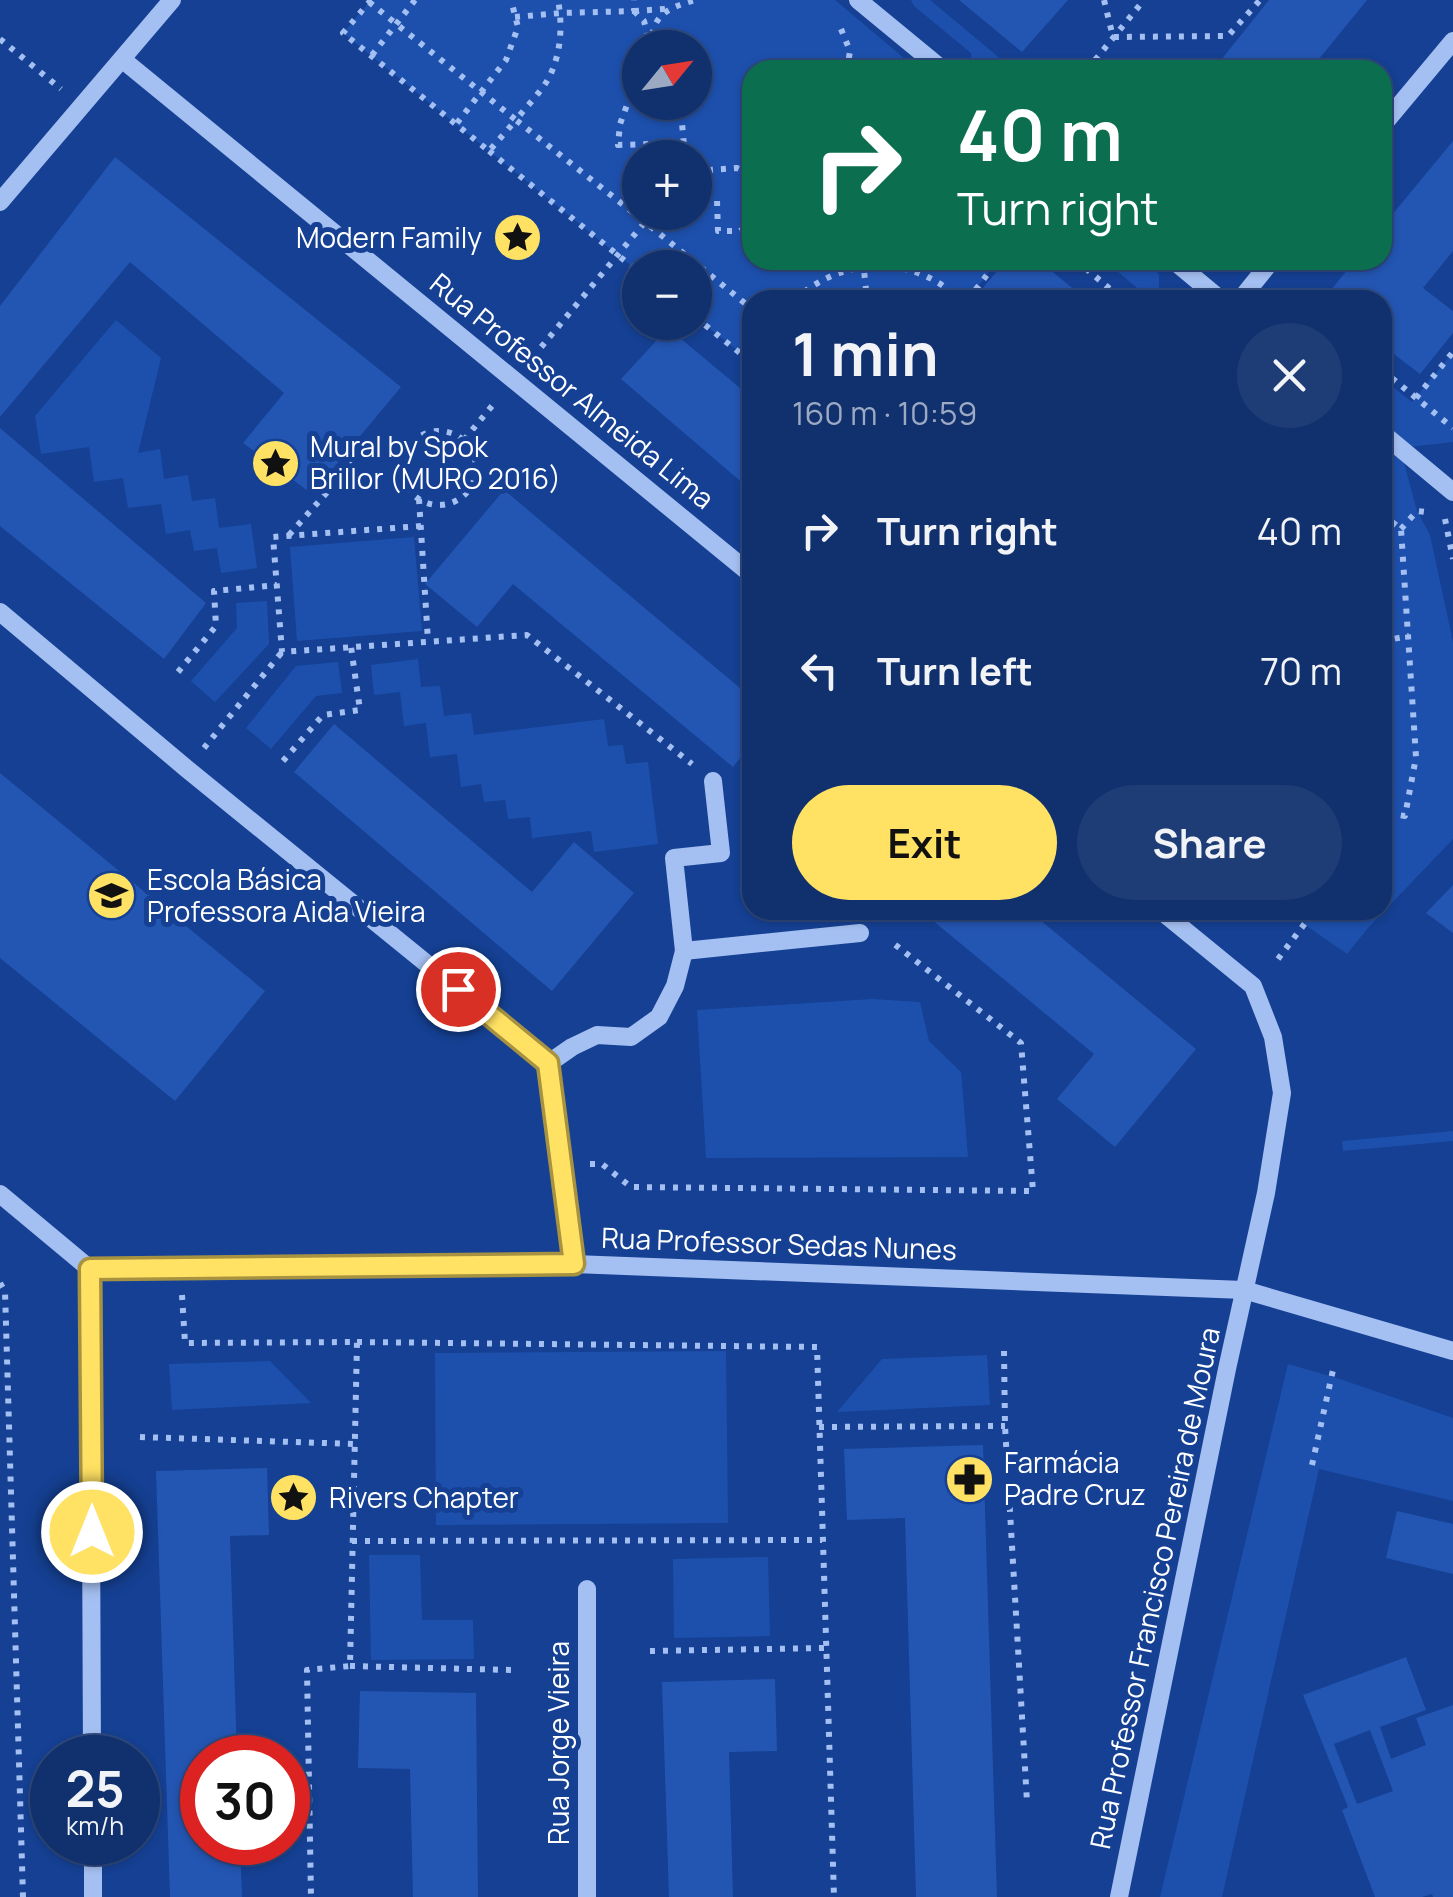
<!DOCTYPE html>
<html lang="en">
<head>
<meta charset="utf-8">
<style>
	:root { --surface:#10306e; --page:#1e3c76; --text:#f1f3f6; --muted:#9ca9c2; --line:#304b81; --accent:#ffe164 }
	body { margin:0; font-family:Manrope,sans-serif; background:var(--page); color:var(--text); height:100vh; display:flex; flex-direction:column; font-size:38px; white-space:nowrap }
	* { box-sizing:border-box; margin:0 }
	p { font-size:32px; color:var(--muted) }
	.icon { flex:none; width:55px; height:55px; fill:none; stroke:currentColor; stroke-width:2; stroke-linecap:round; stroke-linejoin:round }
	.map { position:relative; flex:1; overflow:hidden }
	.panel { position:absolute; left:742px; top:290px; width:650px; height:630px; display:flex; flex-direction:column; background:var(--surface); border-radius:30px; box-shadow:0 2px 8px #0004,0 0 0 2px var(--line) }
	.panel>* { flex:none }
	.top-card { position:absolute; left:742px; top:60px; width:650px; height:210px; border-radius:30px; box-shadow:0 2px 8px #0004,0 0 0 2px var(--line); background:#0b6e4f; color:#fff; overflow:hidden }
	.needle { width:65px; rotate:60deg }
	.fabs { position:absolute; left:622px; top:30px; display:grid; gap:20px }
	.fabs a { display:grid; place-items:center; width:90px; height:90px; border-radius:50%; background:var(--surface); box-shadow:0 2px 8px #0004,0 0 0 2px var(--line); font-size:50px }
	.speed { position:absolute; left:30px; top:1735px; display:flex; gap:20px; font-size:50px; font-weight:700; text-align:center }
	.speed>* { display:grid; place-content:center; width:130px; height:130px; border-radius:50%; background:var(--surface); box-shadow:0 2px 8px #0004,0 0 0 2px var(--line); line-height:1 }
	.speed small { font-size:25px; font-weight:400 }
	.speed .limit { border:15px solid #d22; background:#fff; color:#111 }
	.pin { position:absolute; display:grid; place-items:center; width:85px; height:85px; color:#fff; margin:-42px; border:5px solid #fff; border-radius:50%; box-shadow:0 2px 10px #0007 }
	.me { position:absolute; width:110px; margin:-55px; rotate:0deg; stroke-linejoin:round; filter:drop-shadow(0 0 8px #0008) }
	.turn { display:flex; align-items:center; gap:35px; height:210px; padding:0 50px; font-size:45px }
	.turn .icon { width:130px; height:130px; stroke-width:2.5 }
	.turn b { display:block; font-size:70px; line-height:85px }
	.round { display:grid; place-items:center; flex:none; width:105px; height:105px; border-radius:52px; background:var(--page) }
	.headline { display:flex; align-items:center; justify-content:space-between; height:170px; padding:0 50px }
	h1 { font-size:60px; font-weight:700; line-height:75px }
	.action { display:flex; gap:20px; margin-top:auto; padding:20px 50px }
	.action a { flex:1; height:115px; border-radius:60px; background:var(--accent); color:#111; font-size:40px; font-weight:700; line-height:115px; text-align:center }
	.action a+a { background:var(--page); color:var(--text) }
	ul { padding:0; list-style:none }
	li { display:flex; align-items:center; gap:30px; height:140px; padding:0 50px }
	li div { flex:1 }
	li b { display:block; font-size:38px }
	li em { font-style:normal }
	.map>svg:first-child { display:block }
</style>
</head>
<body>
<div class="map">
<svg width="1453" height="1897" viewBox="0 0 1453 1897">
	<rect width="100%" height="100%" fill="#154093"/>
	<g fill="#1d50ad" fill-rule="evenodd">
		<path d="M371 0H835L918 70H752V260H998L968 300H752V362L695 317V268H640V273L343 33ZM640 48H695V102H640ZM640 158H695V212H640Z"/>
		<path d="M911 0H930L1014 70H973L971 53 914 6Z"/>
		<path d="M1104 260H1142L1159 274V291L1143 293Z"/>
		<path d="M116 320 161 358 138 453 160 449 164 479 188 475 192 501 215 498 219 528 251 524 257 568 221 573 217 548 194 551 190 530 166 534 161 504 128 508 123 478 94 482 89 447 41 454 35 416Z"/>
		<path d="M1453 352V442L1400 448 1417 511 1430 535 1453 642V839L1368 928 1347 954 1304 924 1314 910H1382V816L1384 813 1382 812V437L1393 425 1383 416V379L1412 402Z"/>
		<path d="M414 537 422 631 297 641 290 547Z"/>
		<path d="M267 601 269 644 215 702 191 681 237 628 236 603Z"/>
		<path d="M418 659 421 687 440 686 444 716 471 713 474 735 604 719 608 746 623 745 626 764 648 762 658 844 594 852 591 831 532 838 530 817 508 819 505 800 484 802 481 784 461 787 457 754 430 757 426 723 404 726 400 692 374 695 371 665Z"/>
		<path d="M338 662 342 693 316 696 271 749 246 728 296 666Z"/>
		<path d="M872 999 920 1002 929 1041 961 1072 968 1157 706 1158 697 1010Z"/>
		<path d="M1453 1131V1141L1343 1151 1342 1141Z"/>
		<path d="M726 1351 728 1523 436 1525 435 1353Z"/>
		<path d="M987 1355 990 1405 837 1412 882 1359Z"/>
		<path d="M270 1361 311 1403 172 1410 169 1364Z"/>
		<path d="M1288 1364 1340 1379 1453 1418V1501L1319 1469 1222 1897H1160Z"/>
		<path d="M369 1555H420L422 1620H473L474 1659 371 1660Z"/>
		<path d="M768 1557 770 1636 674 1638 673 1559Z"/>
	</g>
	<g fill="#2355b2" fill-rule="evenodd">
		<path d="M959 0H1068L1022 52Z"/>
		<path d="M1269 0H1367L1310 70H1213Z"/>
		<path d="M1453 141V251L1423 288 1453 311V333L1420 374 1382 345V300H1323L1355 260H1382V227Z"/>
		<path d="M115 157 401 387 312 494 243 443 284 393 130 262 0 417V306Z"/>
		<path d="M1006 260H1038L1087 300H973Z"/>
		<path d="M668 328 752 398V491L621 379Z"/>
		<path d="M0 428 206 603 164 659 0 526Z"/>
		<path d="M504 490 752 698V743L733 767 513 584 477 627 425 584Z"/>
		<path d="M334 724 532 892 574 842 634 893 552 991 294 772Z"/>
		<path d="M0 773 265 991 175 1101 0 958Z"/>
		<path d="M1453 885V933L1426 913Z"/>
		<path d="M920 910H1028L1196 1049 1115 1147 1057 1099 1094 1054Z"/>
		<path d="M983 1445 997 1897H916L905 1518 847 1520 844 1449Z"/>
		<path d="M267 1468 269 1535 230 1536 237 1758H202V1842H240L242 1897H170L156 1471Z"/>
		<path d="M1397 1511 1453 1524V1574L1386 1558Z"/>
		<path d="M1406 1657 1426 1710 1380 1727 1391 1759 1426 1745 1416 1718 1453 1705V1897H1433L1432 1894 1422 1897H1375L1342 1810 1348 1807 1303 1695ZM1370 1730 1393 1791 1357 1804 1334 1744Z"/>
		<path d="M775 1679 777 1751 729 1752 733 1897H669L662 1682Z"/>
		<path d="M360 1691 476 1693 478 1897H413L410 1769 358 1768Z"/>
	</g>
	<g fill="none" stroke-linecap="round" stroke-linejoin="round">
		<g stroke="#a4bff1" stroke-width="6" stroke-dasharray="5 8" stroke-linecap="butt">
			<path d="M371 0 343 33 489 151 516 120 645 222 652 212"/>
			<path d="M1104 0 1113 37 1228 36 1260 0"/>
			<path d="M369 2 516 120C526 107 539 94 547 81 561 57 563 26 558 0"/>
			<path d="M634 11 644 21 649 41"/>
			<path d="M634 11 665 9"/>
			<path d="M515 17 561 13 634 11V0"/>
			<path d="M841 29 850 51 847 70"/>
			<path d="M0 39 61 89"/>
			<path d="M651 48C652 14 666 9 695 0"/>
			<path d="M372 55 415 0"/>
			<path d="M640 70 620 124 618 145 652 144"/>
			<path d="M1087 70 1144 0"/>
			<path d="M671 102 682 123 685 158"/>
			<path d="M457 123 506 60 518 27 511 0"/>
			<path d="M489 151 640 273"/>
			<path d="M695 171 737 168 752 174"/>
			<path d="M717 201 718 231H740L752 223"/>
			<path d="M863 260 867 300"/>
			<path d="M1076 260 1123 300"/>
			<path d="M1287 290 1299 300"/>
			<path d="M794 300C842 257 913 253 960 300"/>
			<path d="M968 300 998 260"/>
			<path d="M695 317 745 357"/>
			<path d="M752 346 745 357 752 363"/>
			<path d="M533 357 645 222 752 309"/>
			<path d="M1382 370 1453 428"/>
			<path d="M1416 398 1453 352"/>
			<circle cx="439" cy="468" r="37"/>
			<path d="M464 440 496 401"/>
			<path d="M419 499 428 641"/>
			<path d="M1382 514 1401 529 1416 757 1405 816 1385 813 1382 820"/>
			<path d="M1445 519 1453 559"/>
			<path d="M421 526 273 537 282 652 527 635 692 764"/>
			<path d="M1401 529 1417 511 1426 512"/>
			<path d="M289 535 378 435"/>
			<path d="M1382 641 1409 636"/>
			<path d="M178 672 216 626 214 591 277 585"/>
			<path d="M204 748 282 652"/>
			<path d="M283 761 323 715 360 710 351 647"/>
			<path d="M1278 959 1315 910"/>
			<path d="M590 1164H602L631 1187 1033 1191 1021 1043 889 940"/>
			<path d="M0 1283 5 1291 23 1897"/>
			<path d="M182 1295 185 1343 357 1342 350 1666 307 1670 311 1897"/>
			<path d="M357 1342 817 1347 834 1897"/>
			<path d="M1004 1351 1005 1426 1027 1802"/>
			<path d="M819 1427 1005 1426"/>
			<path d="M140 1437 355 1444"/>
			<path d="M1312 1465 1333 1370"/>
			<path d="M352 1541 822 1540"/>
			<path d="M650 1651 826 1648"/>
			<path d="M350 1666 512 1670"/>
		</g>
		<g stroke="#a4bff1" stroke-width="18">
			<path d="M858 0 943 70"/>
			<path d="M123 60 752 575"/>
			<path d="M1382 126 1453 41"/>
			<path d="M0 202 172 0"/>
			<path d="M1173 260 1221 300"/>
			<path d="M1240 300 1272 260"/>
			<path d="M1382 433 1453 492"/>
			<path d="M0 612 187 769 549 1063 574 1264"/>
			<path d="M713 781 721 853 674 858 684 951 860 933"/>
			<path d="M549 1063 572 1047 597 1035 631 1037 659 1017 675 986 684 951"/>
			<path d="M0 1194 90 1269 574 1264 1244 1290 1453 1351"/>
			<path d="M90 1269 92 1758"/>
			<path d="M587 1589V1897"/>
			<path d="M93 1842V1897"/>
			<path d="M1119 1897 1227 1369 1266 1193 1282 1093 1273 1037 1253 986 1160 910"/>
		</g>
	</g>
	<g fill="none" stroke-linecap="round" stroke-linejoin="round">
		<defs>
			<path id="route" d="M92 1532 90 1269 574 1264 548 1063 458 989"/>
		</defs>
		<use href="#route" stroke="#a69241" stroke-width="25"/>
		<use href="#route" stroke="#ffe164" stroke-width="18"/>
	</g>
	<defs>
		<symbol id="sight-disc" viewBox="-11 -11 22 22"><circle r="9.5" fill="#ffe164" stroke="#154093"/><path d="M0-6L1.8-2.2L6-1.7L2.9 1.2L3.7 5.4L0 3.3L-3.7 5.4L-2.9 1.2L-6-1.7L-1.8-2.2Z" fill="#111"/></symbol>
		<symbol id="school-disc" viewBox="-11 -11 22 22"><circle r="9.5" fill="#ffe164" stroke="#154093"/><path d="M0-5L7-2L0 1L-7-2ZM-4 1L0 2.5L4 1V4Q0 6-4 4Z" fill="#111"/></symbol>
		<symbol id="pharmacy-disc" viewBox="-11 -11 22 22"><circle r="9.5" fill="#ffe164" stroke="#154093"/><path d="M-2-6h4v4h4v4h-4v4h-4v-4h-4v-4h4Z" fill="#111"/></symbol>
	</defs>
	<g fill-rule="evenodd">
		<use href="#sight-disc" x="490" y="210" width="55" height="55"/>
		<use href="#sight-disc" x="248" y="436" width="55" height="55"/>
		<use href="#school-disc" x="84" y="868" width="55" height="55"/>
		<use href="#pharmacy-disc" x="942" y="1452" width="55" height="55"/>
		<use href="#sight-disc" x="266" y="1470" width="55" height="55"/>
	</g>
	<g text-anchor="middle" stroke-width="10" stroke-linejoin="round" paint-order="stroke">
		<g font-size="28" fill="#fff" stroke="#154093" text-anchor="start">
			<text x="482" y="248" text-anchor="end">Modern Family</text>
			<text x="310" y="457">Mural by Spok<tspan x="310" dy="32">Brillor (MURO 2016)</tspan></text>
			<text x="147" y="890">Escola Básica<tspan x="147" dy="32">Professora Aida Vieira</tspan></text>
			<text x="1004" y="1473">Farmácia<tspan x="1004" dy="32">Padre Cruz</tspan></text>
			<text x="329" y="1508">Rivers Chapter</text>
		</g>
		<g font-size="28" fill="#fff" stroke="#154093">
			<text transform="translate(572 391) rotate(39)" y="10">Rua Professor Almeida Lima</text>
			<text transform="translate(779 1244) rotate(2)" y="10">Rua Professor Sedas Nunes</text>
			<text transform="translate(1155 1588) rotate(-78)" y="10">Rua Professor Francisco Pereira de Moura</text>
			<text transform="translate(559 1743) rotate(-90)" y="10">Rua Jorge Vieira</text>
		</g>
	</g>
</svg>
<div class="fabs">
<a><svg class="needle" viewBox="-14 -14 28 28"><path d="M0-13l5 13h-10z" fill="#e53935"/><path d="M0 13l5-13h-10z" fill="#9ca9c2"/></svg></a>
<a>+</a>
<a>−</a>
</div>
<div class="speed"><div>25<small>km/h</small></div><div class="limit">30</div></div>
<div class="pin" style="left:458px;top:989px;background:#d93025"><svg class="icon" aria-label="arrive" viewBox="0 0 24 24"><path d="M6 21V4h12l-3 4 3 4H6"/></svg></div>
<svg class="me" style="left:92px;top:1532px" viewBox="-20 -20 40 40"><circle r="17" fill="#ffe164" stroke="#fff" stroke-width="3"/><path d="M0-11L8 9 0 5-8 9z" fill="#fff"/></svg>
<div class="top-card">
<div class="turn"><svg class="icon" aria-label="right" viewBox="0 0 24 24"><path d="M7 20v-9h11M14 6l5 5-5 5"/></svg><div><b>40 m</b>Turn right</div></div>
</div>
<section class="panel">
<div class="headline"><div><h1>1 min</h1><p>160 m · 10:59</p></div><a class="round"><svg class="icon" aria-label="close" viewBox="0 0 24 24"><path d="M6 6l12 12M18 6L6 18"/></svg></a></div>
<ul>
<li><svg class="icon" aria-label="right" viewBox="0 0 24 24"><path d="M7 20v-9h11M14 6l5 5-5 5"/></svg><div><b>Turn right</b></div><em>40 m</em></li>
<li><svg class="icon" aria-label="left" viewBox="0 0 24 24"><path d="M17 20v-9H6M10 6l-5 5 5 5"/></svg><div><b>Turn left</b></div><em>70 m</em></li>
</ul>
<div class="action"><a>Exit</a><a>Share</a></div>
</section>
</div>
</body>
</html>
